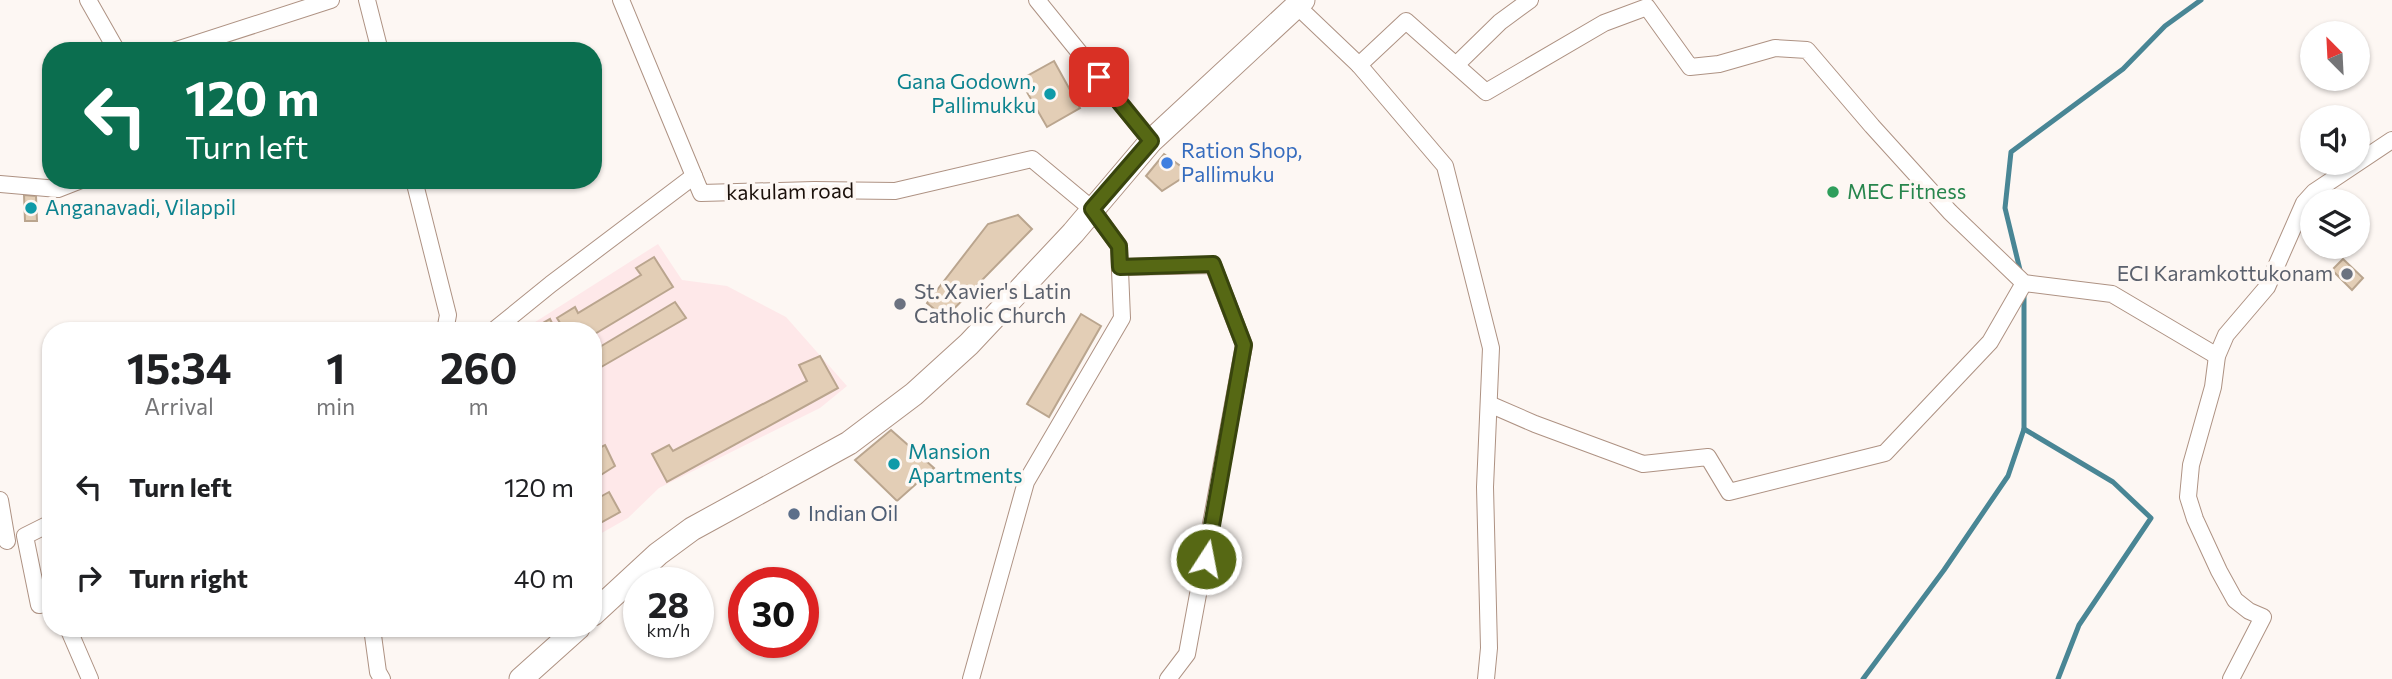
<!DOCTYPE html>
<html lang="en">
<head>
<meta charset="utf-8">
<style>
	:root { --surface:#fff; --page:#f6f6f6; --text:#202124; --muted:#757577 }
	body { margin:0; font-family:Commissioner,sans-serif; background:var(--page); color:var(--text); height:100vh; display:flex; flex-direction:column; font-size:26px; white-space:nowrap }
	* { box-sizing:border-box; margin:0 }
	p { font-size:23px; color:var(--muted) }
	.icon { flex:none; width:38px; height:38px; fill:none; stroke:currentColor; stroke-width:2; stroke-linecap:round; stroke-linejoin:round }
	.map { position:relative; flex:1; overflow:hidden }
	.drawer { position:absolute; left:42px; top:322px; width:560px; height:315px; display:flex; flex-direction:column; background:var(--surface); border-radius:28px; box-shadow:0 2px 5px #0004 }
	.drawer>* { flex:none }
	.hud { position:absolute; left:42px; top:42px; width:560px; height:147px; border-radius:28px; box-shadow:0 2px 5px #0004; background:#0b6e4f; color:#fff; overflow:hidden }
	.needle { width:46px; rotate:336deg }
	.buttons { position:absolute; left:2300px; top:21px; display:grid; gap:14px }
	.buttons a { display:grid; place-items:center; width:70px; height:70px; border-radius:50%; background:var(--surface); box-shadow:0 2px 5px #0004; font-size:35px }
	.speed { position:absolute; left:623px; top:567px; display:flex; gap:14px; font-size:35px; font-weight:700; text-align:center }
	.speed>* { display:grid; place-content:center; width:91px; height:91px; border-radius:50%; background:var(--surface); box-shadow:0 2px 5px #0004; line-height:1 }
	.speed small { font-size:18px; font-weight:400 }
	.speed .limit { border:10px solid #d22; background:#fff; color:#111 }
	.pin { position:absolute; display:grid; place-items:center; width:60px; height:60px; color:#fff; margin:-30px; border-radius:14px; box-shadow:0 4px 10px #0006 }
	.me { position:absolute; width:77px; margin:-38px; rotate:11deg; stroke-linejoin:round; filter:drop-shadow(0 0 5px #0008) }
	.turn { display:flex; align-items:center; gap:24px; height:147px; padding:0 28px; font-size:32px }
	.turn .icon { width:91px; height:91px; stroke-width:2.5 }
	.turn b { display:block; font-size:49px; line-height:60px }
	.eta { display:flex; justify-content:space-evenly; align-items:center; height:119px; text-align:center }
	.eta b { font-size:42px; font-weight:700; line-height:49px }
	ul { padding:0; list-style:none }
	li { display:flex; align-items:center; gap:21px; height:91px; padding:0 28px }
	li div { flex:1 }
	li b { display:block; font-size:26px }
	li em { font-style:normal }
	.map>svg:first-child { display:block }
</style>
</head>
<body>
<div class="map">
<svg width="2392" height="679" viewBox="0 0 2392 679">
	<rect width="100%" height="100%" fill="#fdf7f3"/>
	<path fill="#fee8e9" d="M658 244 682 280 727 286 786 317 847 386 820 408 659 488 628 518 593 538V331H521Z"/>
	<g fill="none" stroke-linecap="round" stroke-linejoin="round">
		<g stroke="#498695" stroke-width="5">
			<path d="M2021 274 2005 208 2011 152 2123 69 2165 26 2201 0"/>
			<path d="M2024 429 2113 482 2151 518 2079 625 2058 679"/>
			<path d="M1863 679 1944 570 2008 476 2024 429V294"/>
		</g>
	</g>
	<g fill="#e3ceb6" stroke="#baa58e" stroke-width="2">
		<path d="M1054 61 1080 108 1047 127 1020 80Z"/>
		<path d="M1164 154 1190 173 1162 191 1146 176Z"/>
		<path d="M24 195 36 196 37 221H25Z"/>
		<path d="M1018 215 1032 229 945 318 927 303 988 224Z"/>
		<path d="M654 257 673 287 593 335V331H565L557 318 575 307 578 313 641 275 636 268Z"/>
		<path d="M2343 259 2363 278 2352 290 2332 270Z"/>
		<path d="M675 302 686 318 596 370 593 365V351Z"/>
		<path d="M1081 314 1101 326 1049 417 1027 404Z"/>
		<path d="M550 319 556 331H529Z"/>
		<path d="M820 356 838 388 667 482 652 454 669 445 673 451 807 381 799 365Z"/>
		<path d="M891 430 934 468 897 501 855 460Z"/>
		<path d="M605 445 615 466 593 480V451Z"/>
		<path d="M609 492 620 512 593 527V501Z"/>
	</g>
	<g fill="none" stroke-linecap="round" stroke-linejoin="round">
		<defs>
			<g id="street">
				<path d="M88 0 117 51"/>
				<path d="M367 0 380 51"/>
				<path d="M621 0 701 193 814 190 895 191 1032 159 1092 209 1119 246 1122 318 1026 482 971 679"/>
				<path d="M1037 0 1151 141"/>
				<path d="M1297 6 1359 65 1445 166 1491 348 1485 487 1489 648 1486 679"/>
				<path d="M173 51 331 0"/>
				<path d="M1359 65 1406 21 1486 92 1604 23 1647 7 1690 67 1719 64 1775 48 1807 50 1872 126 1950 212 2024 283 2112 294 2217 356"/>
				<path d="M1456 65 1500 22 1530 0"/>
				<path d="M414 180 448 315 445 331"/>
				<path d="M0 184 58 189 81 180"/>
				<path d="M1120 267 1213 265 1244 345 1187 654 1168 679"/>
				<path d="M493 331 551 284 694 176"/>
				<path d="M1489 404 1535 424 1643 464 1708 457 1729 492 1885 453 1990 342 2024 283"/>
				<path d="M0 500 7 541"/>
				<path d="M51 523 25 536 39 605 51 603"/>
				<path d="M68 628 90 679"/>
				<path d="M372 628 378 672 382 679"/>
				<path d="M2231 679 2263 617 2249 611 2235 600 2219 571 2195 519 2188 497 2191 465 2213 387 2217 356 2226 335 2267 287 2304 203 2314 192 2392 140"/>
			</g>
			<g id="secondary">
				<path d="M593 614 658 554 692 529 849 443 914 394 969 344 1073 233 1151 141 1303 0"/>
				<path d="M521 679 578 628"/>
			</g>
		</defs>
		<use href="#street" stroke="#ae9283" stroke-width="18"/>
		<use href="#secondary" stroke="#ae9283" stroke-width="25"/>
		<use href="#street" stroke="#fff" stroke-width="16"/>
		<use href="#secondary" stroke="#fff" stroke-width="23"/>
	</g>
	<g fill="none" stroke-linecap="round" stroke-linejoin="round">
		<defs>
			<path id="route" d="M1099 77 1151 141 1092 209 1119 246 1120 267 1213 264 1244 345 1206 559"/>
		</defs>
		<use href="#route" stroke="#38440d" stroke-width="18"/>
		<use href="#route" stroke="#566814" stroke-width="12"/>
	</g>
	<g fill="#0f9aa8" stroke="#fdf7f3" stroke-width="2.5">
		<circle cx="1050" cy="94" r="7"/>
		<circle cx="31" cy="208" r="7"/>
		<circle cx="894" cy="464" r="7"/>
	</g>
	<circle fill="#3f7fe0" stroke="#fdf7f3" stroke-width="2.5" cx="1167" cy="163" r="7"/>
	<circle fill="#2e9e5b" stroke="#fdf7f3" stroke-width="2.5" cx="1833" cy="192" r="7"/>
	<g fill="#6b7280" stroke="#fdf7f3" stroke-width="2.5">
		<circle cx="2347" cy="274" r="7"/>
		<circle cx="900" cy="304" r="7"/>
	</g>
	<circle fill="#5c6f8a" stroke="#fdf7f3" stroke-width="2.5" cx="794" cy="514" r="7"/>
	<g text-anchor="middle" stroke-width="7" stroke-linejoin="round" paint-order="stroke">
		<g font-size="21" fill="#0d838f" stroke="#fdf7f3" text-anchor="start">
			<text x="1036" y="89" text-anchor="end">Gana Godown,<tspan x="1036" dy="24">Pallimukku</tspan></text>
			<text x="45" y="215">Anganavadi, Vilappil</text>
			<text x="908" y="459">Mansion<tspan x="908" dy="24">Apartments</tspan></text>
		</g>
		<g font-size="21" fill="#366cbe" stroke="#fdf7f3" text-anchor="start">
			<text x="1181" y="158">Ration Shop,<tspan x="1181" dy="24">Pallimuku</tspan></text>
		</g>
		<g font-size="21" fill="#1a100a" stroke="#fdf7f3">
			<text transform="translate(790 192) rotate(-1)" y="7">kakulam road</text>
		</g>
		<g font-size="21" fill="#27864d" stroke="#fdf7f3" text-anchor="start">
			<text x="1847" y="199">MEC Fitness</text>
		</g>
		<g font-size="21" fill="#5b616d" stroke="#fdf7f3" text-anchor="end">
			<text x="2333" y="281">ECI Karamkottukonam</text>
			<text x="914" y="299" text-anchor="start">St. Xavier's Latin<tspan x="914" dy="24">Catholic Church</tspan></text>
		</g>
		<g font-size="21" fill="#4e5e75" stroke="#fdf7f3" text-anchor="start">
			<text x="808" y="521">Indian Oil</text>
		</g>
	</g>
</svg>
<div class="buttons">
<a><svg class="needle" viewBox="-14 -14 28 28"><path d="M0-13l5 13h-10z" fill="#e53935"/><path d="M0 13l5-13h-10z" fill="#757577"/></svg></a>
<a><svg class="icon" aria-label="sound" viewBox="0 0 24 24"><path d="M4 9h4l5-4v14l-5-4H4zM17 9q2 3 0 6"/></svg></a>
<a><svg class="icon" aria-label="layers" viewBox="0 0 24 24"><path d="M12 4l9 5-9 5-9-5zM3 14l9 5 9-5"/></svg></a>
</div>
<div class="speed"><div>28<small>km/h</small></div><div class="limit">30</div></div>
<div class="pin" style="left:1099px;top:77px;background:#d93025"><svg class="icon" aria-label="arrive" viewBox="0 0 24 24"><path d="M6 21V4h12l-3 4 3 4H6"/></svg></div>
<svg class="me" style="left:1206px;top:559px" viewBox="-20 -20 40 40"><circle r="17" fill="#566814" stroke="#fff" stroke-width="3"/><path d="M0-11L8 9 0 5-8 9z" fill="#fff"/></svg>
<div class="hud">
<div class="turn"><svg class="icon" aria-label="left" viewBox="0 0 24 24"><path d="M17 20v-9H6M10 6l-5 5 5 5"/></svg><div><b>120 m</b>Turn left</div></div>
</div>
<section class="drawer">
<div class="eta">
<div><b>15:34</b><p>Arrival</p></div>
<div><b>1</b><p>min</p></div>
<div><b>260</b><p>m</p></div>
</div>
<ul>
<li><svg class="icon" aria-label="left" viewBox="0 0 24 24"><path d="M17 20v-9H6M10 6l-5 5 5 5"/></svg><div><b>Turn left</b></div><em>120 m</em></li>
<li><svg class="icon" aria-label="right" viewBox="0 0 24 24"><path d="M7 20v-9h11M14 6l5 5-5 5"/></svg><div><b>Turn right</b></div><em>40 m</em></li>
</ul>
</section>
</div>
</body>
</html>
